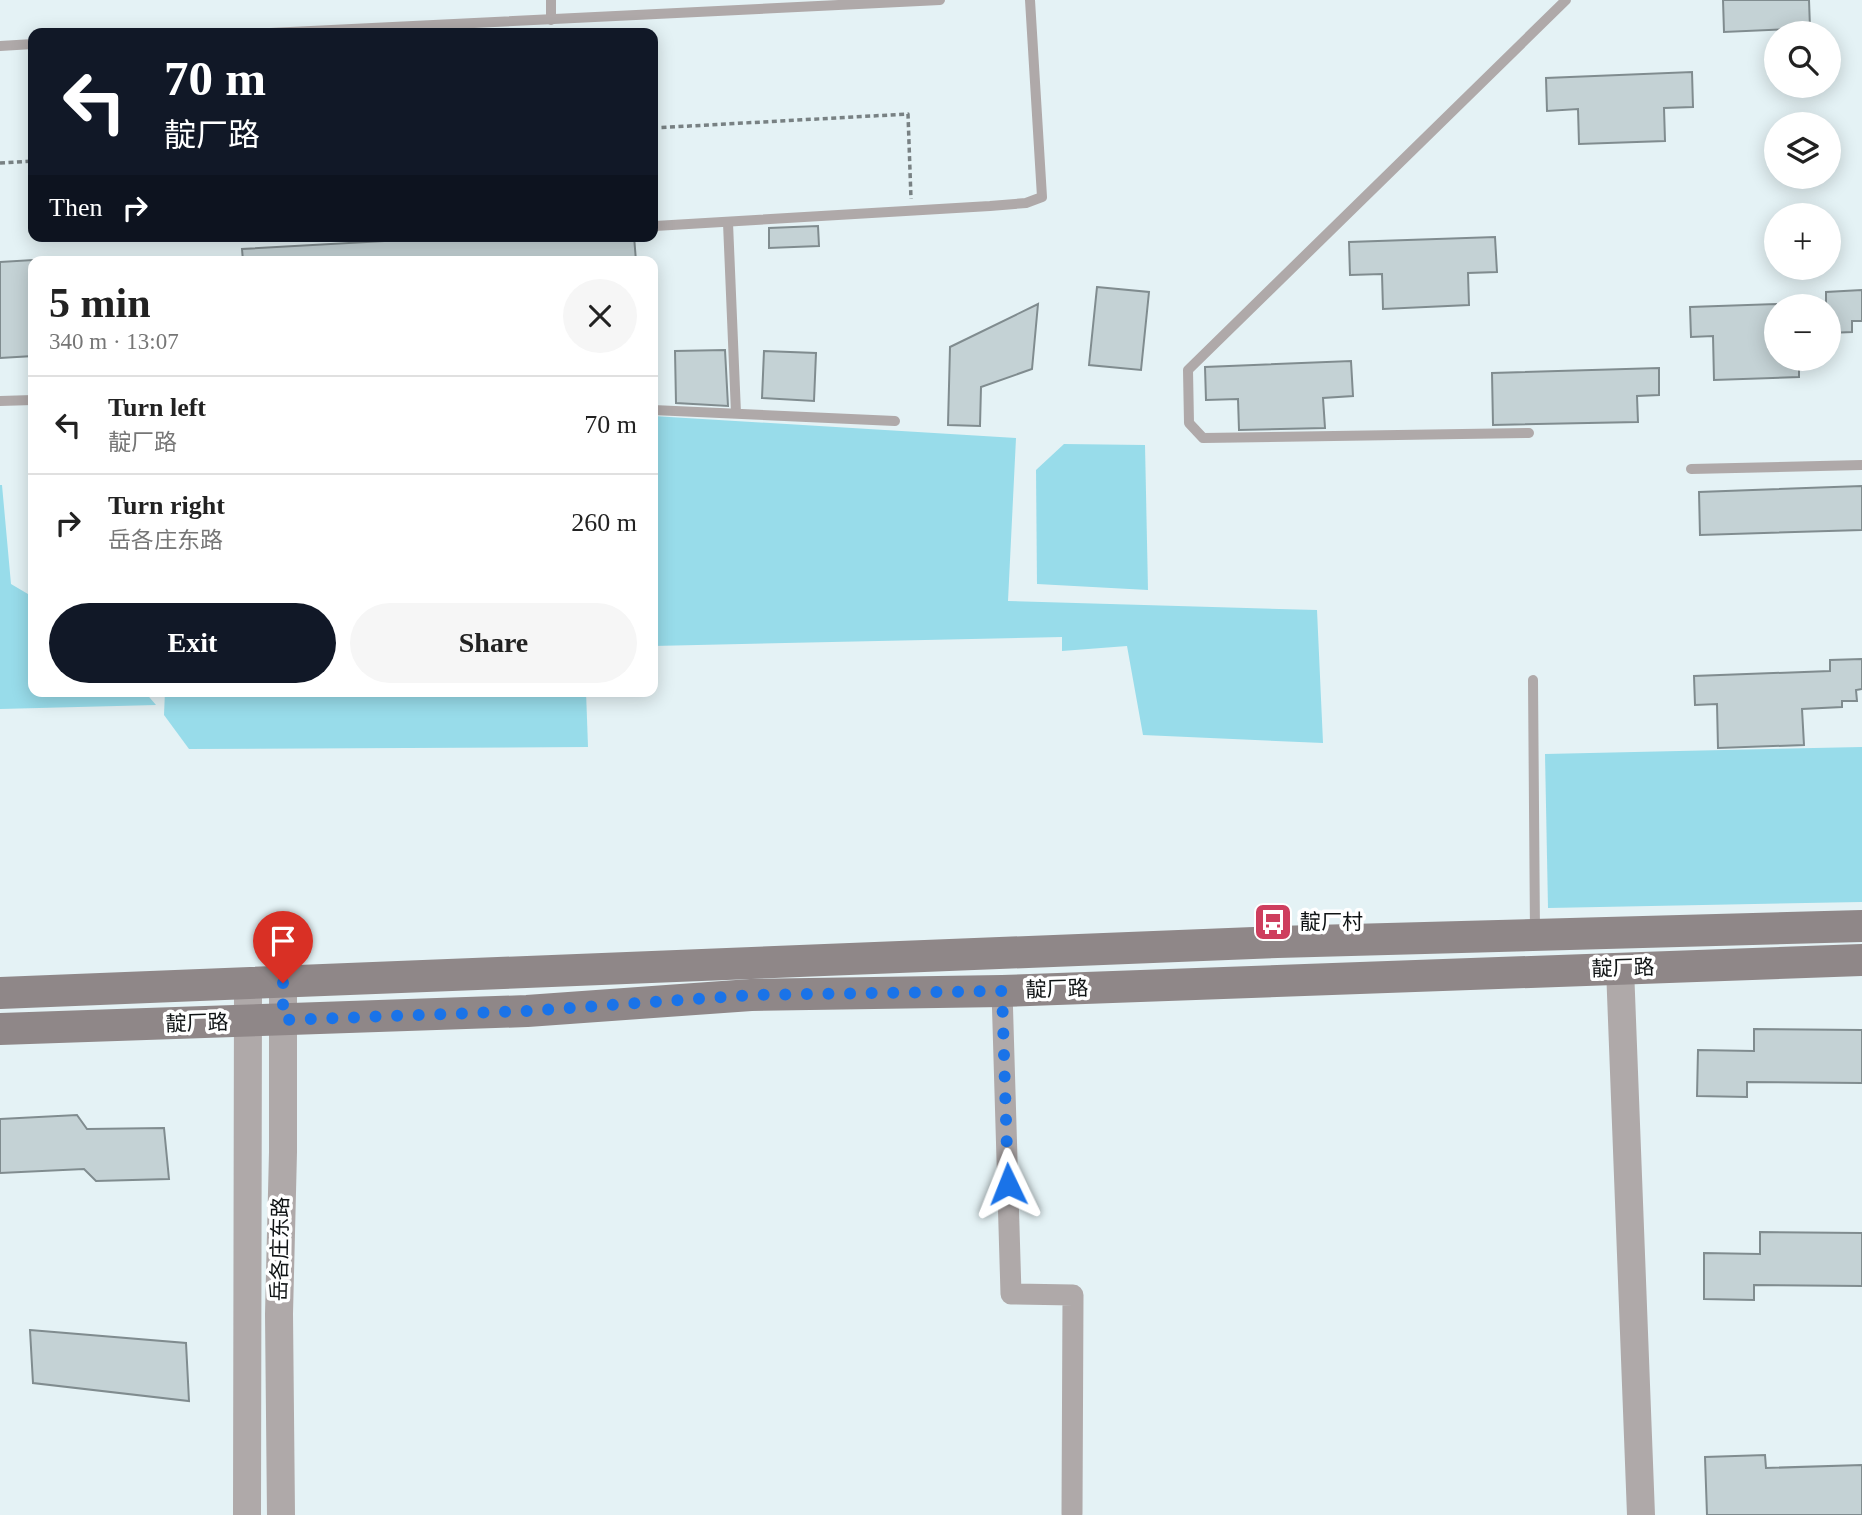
<!DOCTYPE html>
<html lang="en">
<head>
<meta charset="utf-8">
<style>
	:root { --surface:#fff; --page:#f6f6f6; --text:#222; --muted:#767676; --line:#e0e0e0; --accent:#111827 }
	body { margin:0; font-family:"Times New Roman","Noto Sans SC",serif; background:var(--page); color:var(--text); height:100vh; display:flex; flex-direction:column; font-size:26px; white-space:nowrap }
	* { box-sizing:border-box; margin:0 }
	p { font-size:23px; color:var(--muted) }
	.icon { flex:none; width:38px; height:38px; fill:none; stroke:currentColor; stroke-width:2; stroke-linecap:round; stroke-linejoin:round }
	.map { position:relative; flex:1; overflow:hidden }
	.sheet { position:absolute; left:28px; top:256px; width:630px; height:441px; display:flex; flex-direction:column; background:var(--surface); border-radius:14px; box-shadow:0 4px 18px #0003 }
	.sheet>* { flex:none }
	.banner { position:absolute; left:28px; top:28px; width:630px; height:214px; border-radius:14px; box-shadow:0 4px 18px #0003; background:#111827; color:#fff; overflow:hidden }
	.controls { position:absolute; left:1764px; top:21px; display:grid; gap:14px }
	.controls a { display:grid; place-items:center; width:77px; height:77px; border-radius:50%; background:var(--surface); box-shadow:0 4px 18px #0003; font-size:35px }
	.pin { position:absolute; display:grid; place-items:center; width:60px; height:60px; color:#fff; margin:-72px -30px; border-radius:50% 50% 50% 0; rotate:-45deg; box-shadow:0 0 7px #0007 }
	.pin .icon { rotate:45deg }
	.me { position:absolute; width:77px; margin:-38px; rotate:358deg; stroke-linejoin:round; filter:drop-shadow(0 0 5px #0008) }
	.turn { display:flex; align-items:center; gap:24px; height:147px; padding:0 21px; font-size:32px }
	.turn .icon { width:91px; height:91px; stroke-width:2.5 }
	.turn b { display:block; font-size:49px; line-height:60px }
	.then { display:flex; align-items:center; height:66px; padding:0 21px; background:#0003; gap:14px; font-size:26px }
	.round { display:grid; place-items:center; flex:none; width:74px; height:74px; border-radius:37px; background:var(--page) }
	.overview { display:flex; align-items:center; justify-content:space-between; height:119px; padding:0 21px }
	h1 { font-size:42px; font-weight:800; line-height:52px }
	.action { display:flex; gap:14px; margin-top:auto; padding:14px 21px }
	.action a { flex:1; height:80px; border-radius:42px; background:var(--accent); color:#fff; font-size:28px; font-weight:800; line-height:80px; text-align:center }
	.action a+a { background:var(--page); color:var(--text) }
	ul { padding:0; list-style:none }
	li { display:flex; align-items:center; gap:21px; height:98px; padding:0 21px; border-top:2px solid var(--line) }
	li div { flex:1 }
	li b { display:block; font-size:26px }
	li em { font-style:normal }
	.map>svg:first-child { display:block }
</style>
</head>
<body>
<div class="map">
<svg width="1862" height="1515" viewBox="0 0 1862 1515">
	<rect width="100%" height="100%" fill="#e4f2f5"/>
	<g fill="#98dcea">
		<path d="M653 416 1016 438 1008 601 1317 610 1323 743 1143 735 1127 646 1062 651V637L653 646Z"/>
		<path d="M1064 444 1145 445 1148 590 1037 584 1036 470Z"/>
		<path d="M0 485H2L11 584 33 597V691H144L156 705 0 709Z"/>
		<path d="M165 691H586L588 747 189 749 164 715Z"/>
		<path d="M1862 747V902L1548 908 1545 754Z"/>
	</g>
	<g fill="#c4d2d5" stroke="#808c8f" stroke-width="2">
		<path d="M1723 0H1809L1810 28 1724 32Z"/>
		<path d="M1692 72 1693 107 1664 108 1665 141 1579 144 1578 109 1547 111 1546 78Z"/>
		<path d="M818 226 819 246 769 248V228Z"/>
		<path d="M475 236H634L636 261H243L242 249Z"/>
		<path d="M1495 237 1497 272 1468 273 1469 305 1383 309 1382 274 1350 275 1349 242Z"/>
		<path d="M33 260V356L0 358V262Z"/>
		<path d="M1097 287 1149 292 1141 370 1089 365Z"/>
		<path d="M1862 290V321H1852V332L1829 333V306H1826V292Z"/>
		<path d="M1038 304 1032 369 981 387 980 426 948 425 950 347Z"/>
		<path d="M1776 304V359H1799V377L1714 380 1713 336 1691 337 1690 307Z"/>
		<path d="M725 350 728 406 676 403 675 351Z"/>
		<path d="M764 351 816 353 814 401 762 398Z"/>
		<path d="M1351 361 1353 396 1323 398 1325 428 1239 430 1238 399 1206 400 1205 367Z"/>
		<path d="M1659 368V395L1637 396 1638 422 1493 425 1492 373Z"/>
		<path d="M1862 486V530L1700 535 1699 492Z"/>
		<path d="M1862 659V689L1856 690 1857 701H1842V707L1802 709 1804 745 1718 748 1717 704 1695 705 1694 676 1830 671V660Z"/>
		<path d="M1754 1029 1862 1030V1083L1747 1082V1097L1697 1096 1698 1050 1754 1051Z"/>
		<path d="M77 1115 87 1129 164 1128 169 1179 96 1181 84 1169 0 1173V1119Z"/>
		<path d="M1760 1232 1862 1233V1286L1754 1285V1300L1704 1299V1253L1760 1254Z"/>
		<path d="M30 1330 186 1343 189 1401 33 1383Z"/>
		<path d="M1765 1455 1766 1468 1862 1465V1515H1707L1705 1457Z"/>
	</g>
	<g fill="none" stroke-linecap="round" stroke-linejoin="round">
		<g stroke="#788183" stroke-width="3.5" stroke-dasharray="5 3.5" stroke-linecap="butt">
			<path d="M653 128 908 114 911 199"/>
			<path d="M0 163 33 161"/>
		</g>
		<g stroke="#afa9a9" stroke-width="10">
			<path d="M551 0V20"/>
			<path d="M270 33 940 0"/>
			<path d="M0 46 33 44"/>
			<path d="M728 223 736 413"/>
			<path d="M655 226 990 206 1026 203 1042 197 1030 0"/>
			<path d="M0 401 33 400"/>
			<path d="M653 410 895 421"/>
			<path d="M1529 433 1203 438 1189 423 1188 370 1566 0"/>
			<path d="M1691 469 1862 465"/>
			<path d="M1533 680 1535 933"/>
		</g>
		<path stroke="#afa9a9" stroke-width="21" d="M1002 991 1011 1294 1073 1295 1072 1513"/>
		<g stroke="#afa9a9" stroke-width="28">
			<path d="M1620 968 1641 1515"/>
			<path d="M247 1515 248 985"/>
			<path d="M281 1515 279 1314 283 1152V983"/>
		</g>
		<g stroke="#8f8788" stroke-width="32">
			<path d="M0 993 1277 942 1862 926"/>
			<path d="M0 1029 527 1011 751 995 1002 991 1862 960"/>
		</g>
	</g>
	<g fill="none" stroke-linecap="round" stroke-linejoin="round">
		<path stroke="#1a73e8" stroke-width="12" stroke-dasharray="0 21.6" d="M283 983V1020L527 1011 751 995 1002 991 1008 1184"/>
	</g>
	<defs>
		<symbol id="bus-square" viewBox="-11 -11 22 22"><rect x="-9" y="-9" width="18" height="18" rx="4" fill="#ce3e5e" stroke="#fff"/><path d="M-5-6H5V4H4V6H2V4H-2V6H-4V4H-5ZM-3.5-4V0h7V-4ZM-3.5 1.2v1.5H-2V1.2ZM2 1.2v1.5H3.5V1.2Z" fill="#fff"/></symbol>
	</defs>
	<g fill-rule="evenodd">
		<use href="#bus-square" x="1251" y="900" width="44" height="44"/>
	</g>
	<g text-anchor="middle" stroke-width="7" stroke-linejoin="round" paint-order="stroke">
		<g font-size="21" fill="#0f1314" stroke="#fff" text-anchor="start">
			<text x="1300" y="929">靛厂村</text>
		</g>
		<g font-size="21" fill="#0f1314" stroke="#fff">
			<text transform="translate(1623 968) rotate(-2)" y="7">靛厂路</text>
			<text transform="translate(1057 989) rotate(-2)" y="7">靛厂路</text>
			<text transform="translate(197 1023) rotate(-2)" y="7">靛厂路</text>
			<text transform="translate(280 1249) rotate(-89)" y="7">岳各庄东路</text>
		</g>
	</g>
</svg>
<div class="controls">
<a><svg class="icon" aria-label="search" viewBox="0 0 24 24"><circle cx="10" cy="10" r="6"/><path d="M15 15l6 6"/></svg></a>
<a><svg class="icon" aria-label="layers" viewBox="0 0 24 24"><path d="M12 4l9 5-9 5-9-5zM3 14l9 5 9-5"/></svg></a>
<a>+</a>
<a>−</a>
</div>
<div class="pin" style="left:283px;top:983px;background:#d93025"><svg class="icon" aria-label="arrive" viewBox="0 0 24 24"><path d="M6 21V4h12l-3 4 3 4H6"/></svg></div>
<svg class="me" style="left:1008px;top:1184px" viewBox="-20 -20 40 40"><path d="M0-17L14 15 0 8-14 15z" fill="#1a73e8" stroke="#fff" stroke-width="4"/></svg>
<div class="banner">
<div class="turn"><svg class="icon" aria-label="left" viewBox="0 0 24 24"><path d="M17 20v-9H6M10 6l-5 5 5 5"/></svg><div><b>70 m</b>靛厂路</div></div>
<div class="then">Then<svg class="icon" aria-label="right" viewBox="0 0 24 24"><path d="M7 20v-9h11M14 6l5 5-5 5"/></svg></div>
</div>
<section class="sheet">
<div class="overview"><div><h1>5 min</h1><p>340 m · 13:07</p></div><a class="round"><svg class="icon" aria-label="close" viewBox="0 0 24 24"><path d="M6 6l12 12M18 6L6 18"/></svg></a></div>
<ul>
<li><svg class="icon" aria-label="left" viewBox="0 0 24 24"><path d="M17 20v-9H6M10 6l-5 5 5 5"/></svg><div><b>Turn left</b><p>靛厂路</p></div><em>70 m</em></li>
<li><svg class="icon" aria-label="right" viewBox="0 0 24 24"><path d="M7 20v-9h11M14 6l5 5-5 5"/></svg><div><b>Turn right</b><p>岳各庄东路</p></div><em>260 m</em></li>
</ul>
<div class="action"><a>Exit</a><a>Share</a></div>
</section>
</div>
</body>
</html>
